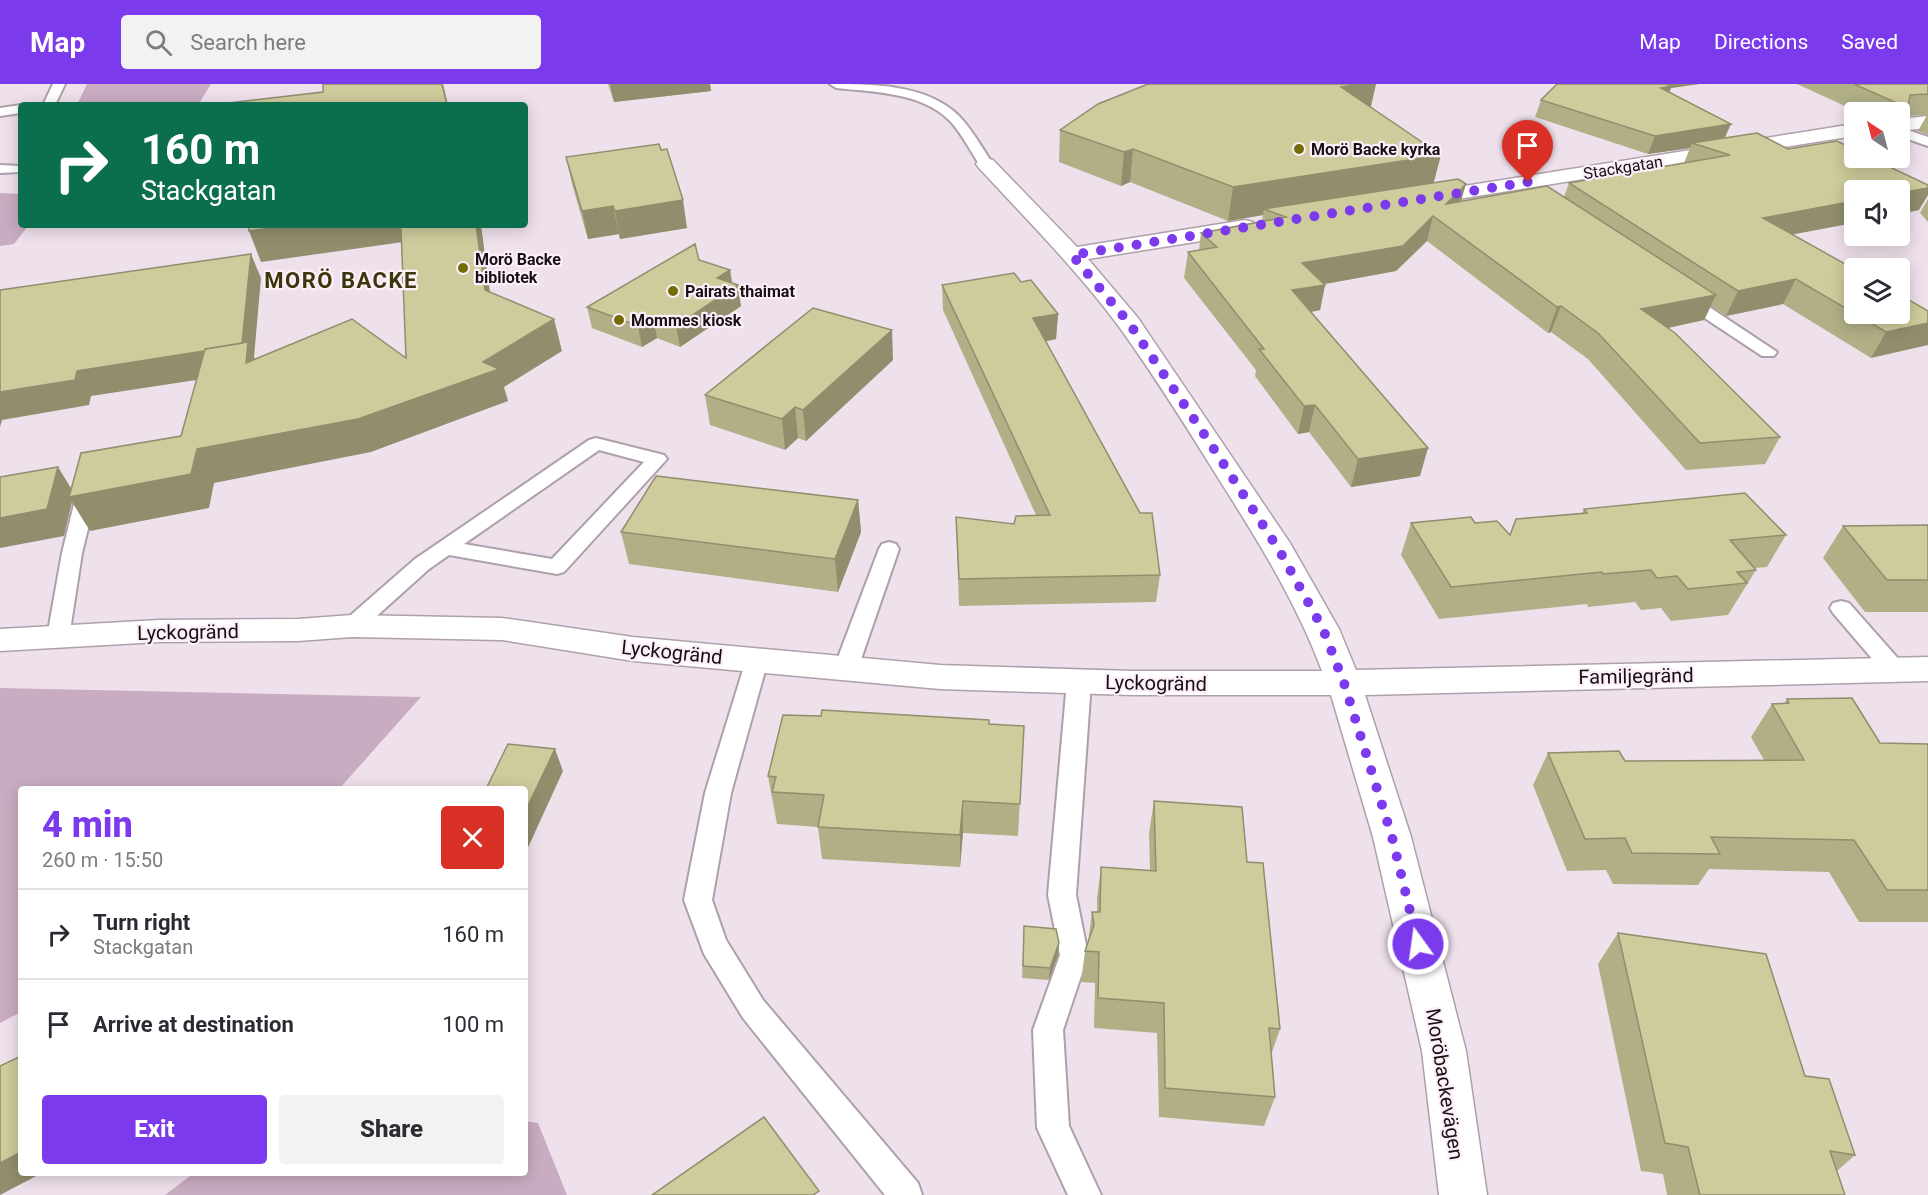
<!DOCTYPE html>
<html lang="en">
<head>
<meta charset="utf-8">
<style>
	:root { --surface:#fff; --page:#f2f2f3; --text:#2b2b33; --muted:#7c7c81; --line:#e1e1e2; --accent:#7c3aed }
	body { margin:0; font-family:Roboto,sans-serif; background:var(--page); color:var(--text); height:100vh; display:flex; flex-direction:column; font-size:22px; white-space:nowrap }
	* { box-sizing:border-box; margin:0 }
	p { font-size:20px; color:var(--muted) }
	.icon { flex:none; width:33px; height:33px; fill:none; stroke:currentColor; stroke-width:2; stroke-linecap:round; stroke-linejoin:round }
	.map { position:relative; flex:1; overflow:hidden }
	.details { position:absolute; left:18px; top:702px; width:510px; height:390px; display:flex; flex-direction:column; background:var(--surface); border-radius:6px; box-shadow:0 3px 15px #0003 }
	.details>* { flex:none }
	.top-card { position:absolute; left:18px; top:18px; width:510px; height:126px; border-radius:6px; box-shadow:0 3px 15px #0003; background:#0b6e4f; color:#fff; overflow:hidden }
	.needle { width:39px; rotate:324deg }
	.controls { position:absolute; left:1844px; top:18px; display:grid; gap:12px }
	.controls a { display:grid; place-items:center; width:66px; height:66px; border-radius:6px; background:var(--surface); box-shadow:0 3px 15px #0003; font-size:30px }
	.pin { position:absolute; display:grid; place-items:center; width:51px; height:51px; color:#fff; margin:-62px -26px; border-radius:50% 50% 50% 0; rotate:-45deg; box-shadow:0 0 6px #0007 }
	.pin .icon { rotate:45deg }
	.me { position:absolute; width:66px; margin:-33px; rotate:346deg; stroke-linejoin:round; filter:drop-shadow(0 0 4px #0008) }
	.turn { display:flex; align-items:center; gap:21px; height:126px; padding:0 24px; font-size:27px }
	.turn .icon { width:78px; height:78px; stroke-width:2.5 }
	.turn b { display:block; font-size:42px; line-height:51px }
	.round { display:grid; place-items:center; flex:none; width:63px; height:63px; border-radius:6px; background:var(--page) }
	.headline { display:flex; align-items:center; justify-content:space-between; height:102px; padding:0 24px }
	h1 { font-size:36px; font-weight:800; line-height:45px; color:var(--accent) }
	.action { display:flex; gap:12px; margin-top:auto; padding:12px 24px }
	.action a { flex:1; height:69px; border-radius:6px; background:var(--accent); color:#fff; font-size:24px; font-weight:800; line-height:69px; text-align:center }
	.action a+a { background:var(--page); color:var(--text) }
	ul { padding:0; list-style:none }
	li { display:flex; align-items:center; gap:18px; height:90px; padding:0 24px; border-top:2px solid var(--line) }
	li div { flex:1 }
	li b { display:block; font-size:22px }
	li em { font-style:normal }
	header { display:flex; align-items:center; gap:36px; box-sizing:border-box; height:84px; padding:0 30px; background:var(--accent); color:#fff }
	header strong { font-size:28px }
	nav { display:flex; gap:33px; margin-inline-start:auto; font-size:21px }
	.search { width:420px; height:54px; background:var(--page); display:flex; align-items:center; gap:15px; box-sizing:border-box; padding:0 21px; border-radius:6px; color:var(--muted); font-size:22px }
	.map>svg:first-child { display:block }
</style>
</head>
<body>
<header>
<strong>Map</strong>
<div class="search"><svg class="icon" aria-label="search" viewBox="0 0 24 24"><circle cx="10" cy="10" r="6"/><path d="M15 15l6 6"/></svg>Search here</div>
<nav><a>Map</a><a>Directions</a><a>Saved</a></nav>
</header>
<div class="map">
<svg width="1928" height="1111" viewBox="0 0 1928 1111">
	<rect width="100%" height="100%" fill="#efe1ec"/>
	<g fill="#c9acc2">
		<path d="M87 0H211L198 21H77Z"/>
		<path d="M0 109 21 110V141H29L14 160 0 162Z"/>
		<path d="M0 604 421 613 339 705H21V928L0 939Z"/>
		<path d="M525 1037 538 1039 567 1111H165L194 1089H525Z"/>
	</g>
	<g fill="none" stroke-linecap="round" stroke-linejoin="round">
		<defs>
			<g id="service">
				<path d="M53 0H65L55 21H43Z"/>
				<path d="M830 0C871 0 926 0 958 31 972 45 982 64 993 80L991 83H981C971 68 962 50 950 37 922 8 873 8 836 4Z"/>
				<path d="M21 21V29L0 32V24Z"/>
				<path d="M1899 43 1928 53V62L1899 52Z"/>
				<path d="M0 81 21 82V88L0 89Z"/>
				<path d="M1682 207 1688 209 1777 268 1774 272H1762L1676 215 1674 212 1676 209Z"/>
				<path d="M596 354 664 371 667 375 564 488 557 490 449 471 429 485 360 547 352 550 344 547 341 542 344 537 415 475 589 356ZM599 366 644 378 552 475 464 460Z"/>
				<path d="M88 398 95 400 98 404 82 469 69 553 66 559 58 561 50 559 47 553 62 469 78 404 81 400Z"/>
				<path d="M889 458 896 460 899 465 858 584 854 590 846 592 838 590 834 584 879 465 882 460Z"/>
				<path d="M1841 517 1849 519 1902 579 1906 585 1902 591 1894 593 1886 591 1833 529 1830 524 1833 519Z"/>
				<path d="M757 568 765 570 768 576 731 709 712 816 726 856 763 916 918 1099 922 1111H885L743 934 704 870 684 816 705 709 746 576 749 570Z"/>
				<path d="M1079 590 1087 592 1091 598 1076 811 1088 871 1063 946 1069 1042 1101 1111H1068L1037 1044 1033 946 1060 871 1048 811 1067 598 1071 592Z"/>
			</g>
			<g id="minor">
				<path d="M1928 32V44L1899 47V35Z"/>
				<path d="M1854 40V52L1420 121 1413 119 1409 115 1413 111 1420 109Z"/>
				<path d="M986 74 993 76 1077 163 1245 136 1253 138 1256 143 1253 148 1245 150 1088 175 1138 234 1290 459 1339 545 1356 586 1928 573V597L1365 611 1411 753 1466 967 1487 1111H1439L1422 967 1373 753 1331 611H1132L940 605 633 577 502 556 352 553 298 557 159 558 0 567V545L159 536 298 535 352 531 502 534 633 553 940 581 1132 587H1322C1297 520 1260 460 1222 400 1189 347 1156 294 1120 244 1078 187 1027 136 979 84L976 80 979 76Z"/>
			</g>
		</defs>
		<use href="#service" stroke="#aea0ab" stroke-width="4"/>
		<use href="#minor" stroke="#aea0ab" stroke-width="3"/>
		<use href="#service" fill="#fff" fill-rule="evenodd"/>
		<use href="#minor" fill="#fff" fill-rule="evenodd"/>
	</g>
	<g fill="#b1af86">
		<path d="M608 0H710L711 7 614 18Z"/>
		<path d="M1148 0H1376L1371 23 1441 71 1433 99 1461 117 1564 113 1569 99 1684 79 1690 64 1648 70 1535 33 1541 16 1557 0H1699L1671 4 1669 8 1725 54 1788 65 1919 126 1792 150 1928 227 1871 274 1783 220 1726 232 1711 222 1704 236 1668 244 1780 353 1765 380 1686 386 1588 275 1551 248 1548 249 1427 157 1396 187 1325 200V201L1320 226 1311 228 1420 392 1351 403 1309 348 1298 350 1255 292 1256 286 1184 194 1188 168 1199 166 1201 149 1262 138 1263 131 1228 137 1130 98 1121 102 1059 78 1060 46Z"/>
		<path d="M1797 0H1928V51L1918 47 1927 31 1904 32 1899 42V28H1858Z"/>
		<path d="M661 66 687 144 620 155 619 150 588 155 572 100 566 73Z"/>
		<path d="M1928 115V138L1920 129Z"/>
		<path d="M699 176 730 186 732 199 741 222 680 263 657 254 642 263 592 244 587 223Z"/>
		<path d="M1021 198 1058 230 1056 255 1046 257 1160 491 1156 518 959 522 956 433 1014 440 1036 431 943 226 942 201Z"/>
		<path d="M893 276 806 357 798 354 785 366 710 341 705 311Z"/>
		<path d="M858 416 861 448 838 508 629 480 621 448Z"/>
		<path d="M1584 425 1786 451 1767 483 1755 484 1756 486 1728 531 1671 537 1661 524 1641 526 1635 518 1588 523 1587 520 1439 535 1401 471 1411 439H1475L1510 451 1582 429Z"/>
		<path d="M1928 441V528H1865L1823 474 1843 442Z"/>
		<path d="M1787 615 1880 659 1928 660V838H1859L1829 788 1709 785 1698 801 1613 800 1606 786 1567 787 1533 701 1548 669 1625 677 1764 676 1751 653 1772 620H1784Z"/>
		<path d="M989 640 1024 642 1018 752 963 749 960 783 822 775 818 743 777 740 768 692Z"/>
		<path d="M1154 717 1247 778 1280 945 1271 971 1275 1013 1264 1042 1159 1033 1157 949 1094 944 1095 899 1081 898 1085 867 1088 859 1092 828H1097V814L1101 783 1150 786 1149 749Z"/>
		<path d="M1024 842 1059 859 1058 871 1049 896 1022 894Z"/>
		<path d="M1618 849 1805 992 1855 1071 1837 1087 1845 1111H1667L1663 1090 1641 1087 1598 880Z"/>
	</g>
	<g fill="#908e6d">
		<path d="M442 0H443L448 21H447Z"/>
		<path d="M610 0H710L711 7 614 18Z"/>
		<path d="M1360 0H1376L1369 29 1341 3Z"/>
		<path d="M1647 0H1699L1671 4 1665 20Z"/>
		<path d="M1731 40 1723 58 1692 59 1690 64 1648 70 1655 52Z"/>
		<path d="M1133 65 1130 98 1121 102 1124 68Z"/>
		<path d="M1441 71 1432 105 1264 125 1263 131 1228 137 1233 103Z"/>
		<path d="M1466 100 1459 124 1446 120Z"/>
		<path d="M1928 104V111L1919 126 1899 130V109Z"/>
		<path d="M683 116 687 144 620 155 615 127Z"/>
		<path d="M1854 117V139L1752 158 1763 134Z"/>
		<path d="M613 122 619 150 588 155 582 127Z"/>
		<path d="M1433 132 1427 157 1396 187 1297 205 1302 179Z"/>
		<path d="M294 141H403V158L261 178 249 147Z"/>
		<path d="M476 141H481L494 238 485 206Z"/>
		<path d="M251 170 261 194 254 273 262 290 249 288 91 312 89 321 2 336 0 343V308L77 287Z"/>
		<path d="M730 186 733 205 738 201 741 222 680 263 676 242 717 194Z"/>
		<path d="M1796 195 1783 220 1726 232 1738 207Z"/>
		<path d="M1325 201 1320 226 1287 232 1292 206Z"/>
		<path d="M1716 211 1704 236 1630 252 1641 225Z"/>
		<path d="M1561 222 1551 248 1548 249 1557 223Z"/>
		<path d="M1058 230 1056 255 1032 260 1033 234Z"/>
		<path d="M653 233 657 254 642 263 638 242Z"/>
		<path d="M554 235 562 267 504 303 508 317 371 368 214 399 209 424 90 447 72 418 64 452 0 464V434L58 383 74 409 197 365 483 278Z"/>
		<path d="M1928 239V261L1871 274 1886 248Z"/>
		<path d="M892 246 893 276 806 357 803 326Z"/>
		<path d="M1315 321 1309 348 1298 350 1304 322Z"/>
		<path d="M795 323 798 354 785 366 782 335Z"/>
		<path d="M1428 364 1420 392 1351 403 1358 375Z"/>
		<path d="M858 416 861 448 838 508 835 475Z"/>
		<path d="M555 665 563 687 525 770V728Z"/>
		<path d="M963 717V749L960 783V751Z"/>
		<path d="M1059 859 1058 871 1049 896 1050 884Z"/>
		<path d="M21 1068V1089H42L0 1111V1079Z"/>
	</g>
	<g fill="#cecb9c" stroke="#908e6d" stroke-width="1.5">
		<path d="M323 0H442L447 21H212L323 8Z"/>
		<path d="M1148 0H1360L1341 3 1441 71 1233 103 1133 65 1124 68 1060 46 1098 20Z"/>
		<path d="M1557 0H1667L1671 2 1661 4 1731 40 1655 52 1541 16Z"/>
		<path d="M1854 0H1928V10L1910 11 1908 24Z"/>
		<path d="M1757 49 1788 65 1837 57 1854 65V74H1871L1928 101V104L1899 109V106H1854V117L1763 134 1854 185V230H1899V210L1928 227V239L1886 248 1796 195 1738 207 1569 99 1730 71 1692 59Z"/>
		<path d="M659 60 661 66 667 65 683 116 615 127 613 122 582 127 566 73Z"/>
		<path d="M1458 95 1466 100 1446 120 1547 102 1716 211 1641 225 1675 249 1780 353 1700 359 1598 249 1561 222 1557 223 1433 132 1403 162 1302 179 1325 201 1292 206 1428 364 1358 375 1315 321 1304 322 1259 265H1264L1188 168 1217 163 1201 149 1286 133 1264 125Z"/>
		<path d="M249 141H294L249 147Z"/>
		<path d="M399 141H476L485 206 554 235 483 278 499 285 358 335 197 365 191 390 69 413 81 369 181 352 205 265 248 258 246 279 352 235 406 274 401 145H399Z"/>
		<path d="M695 160 699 176 730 186 717 194 738 201 676 242 653 233 638 242 587 223Z"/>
		<path d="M251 170 242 259 205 265 204 267 77 287 75 296 0 308V206Z"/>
		<path d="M1014 189 1021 198 1031 196 1058 230 1033 234 1140 429H1152L1160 491 959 495 956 433 1014 440 1016 432 1050 431 942 201Z"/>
		<path d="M813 224 892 246 803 326 795 323 782 335 705 311Z"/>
		<path d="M58 383 47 425 0 434V393Z"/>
		<path d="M656 392 858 416 835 475 621 448Z"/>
		<path d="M1745 409 1786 451 1730 456 1756 486 1737 488 1747 499 1688 505 1677 492 1657 494 1651 486 1603 490 1602 488 1451 503 1411 439 1471 433 1475 439 1497 437 1510 451 1516 435 1587 429 1584 425Z"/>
		<path d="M1928 441V496H1887L1843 442Z"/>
		<path d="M1852 614 1880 659 1928 660V806H1887L1854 756 1711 753 1720 770 1632 769 1625 754 1585 755 1548 669 1619 667 1625 677 1804 676 1772 620 1789 619 1787 615Z"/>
		<path d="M822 626 989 636V640L1024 642 1020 720 963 717 960 751 818 743 824 711 772 708 776 693 768 692 783 631 821 632Z"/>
		<path d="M508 660 555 665 525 728V705H486Z"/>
		<path d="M1154 717 1242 723 1247 778 1263 779 1280 945 1269 944 1275 1013 1165 1004 1164 919 1098 914 1099 868 1085 867 1094 841 1092 828H1100L1101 783 1156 787Z"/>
		<path d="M1024 842 1056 845 1059 859 1050 884 1023 882Z"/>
		<path d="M1618 849 1766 870 1805 992 1829 995 1855 1071 1830 1067 1845 1111H1700L1688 1063 1665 1059Z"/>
		<path d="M21 972V1068L0 1079V982Z"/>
		<path d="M764 1033 819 1107 813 1111H652Z"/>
	</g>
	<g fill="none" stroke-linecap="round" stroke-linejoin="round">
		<path stroke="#7c3aed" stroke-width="10" stroke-dasharray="0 18" d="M1418 860 1392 753 1344 599 1323 545 1279 466 1208 356 1129 239 1072 171 1528 98"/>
	</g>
	<g fill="#736c07" stroke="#fdeef9" stroke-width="2">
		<circle cx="1299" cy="65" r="6"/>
		<circle cx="463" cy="184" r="6"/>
		<circle cx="673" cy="207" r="6"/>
		<circle cx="619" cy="236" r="6"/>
	</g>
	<g text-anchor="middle" stroke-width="4.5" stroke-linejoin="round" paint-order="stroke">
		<g font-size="16" font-weight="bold" fill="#151114" stroke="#fdeef9" text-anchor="start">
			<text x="1311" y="71">Morö Backe kyrka</text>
			<text x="475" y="181">Morö Backe<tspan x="475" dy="18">bibliotek</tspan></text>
			<text x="685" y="213">Pairats thaimat</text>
			<text x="631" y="242">Mommes kiosk</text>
		</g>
		<g font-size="16" fill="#151114" stroke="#fdeef9">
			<text transform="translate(1623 83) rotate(-9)" y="6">Stackgatan</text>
		</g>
		<g font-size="20" fill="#151114" stroke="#fdeef9">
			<text transform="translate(188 548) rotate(-1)" y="7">Lyckogränd</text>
			<text transform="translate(672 568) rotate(6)" y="7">Lyckogränd</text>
			<text transform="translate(1636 592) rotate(-1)" y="7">Familjegränd</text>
			<text transform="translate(1156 599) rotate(1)" y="7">Lyckogränd</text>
			<text transform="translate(1445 1000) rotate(81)" y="7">Moröbackevägen</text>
		</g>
		<g font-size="22" font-weight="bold" letter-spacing="1.5" fill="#3a370d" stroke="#fdeef9">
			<text x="341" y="204">MORÖ BACKE</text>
		</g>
	</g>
</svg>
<div class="controls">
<a><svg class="needle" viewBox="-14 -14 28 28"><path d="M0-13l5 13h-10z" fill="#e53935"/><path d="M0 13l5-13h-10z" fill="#7c7c81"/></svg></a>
<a><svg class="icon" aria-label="sound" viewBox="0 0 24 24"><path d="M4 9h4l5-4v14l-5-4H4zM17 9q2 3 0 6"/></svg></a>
<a><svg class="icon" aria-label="layers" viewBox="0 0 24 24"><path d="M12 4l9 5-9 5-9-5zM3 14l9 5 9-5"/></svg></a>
</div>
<div class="pin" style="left:1528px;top:98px;background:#d93025"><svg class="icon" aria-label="arrive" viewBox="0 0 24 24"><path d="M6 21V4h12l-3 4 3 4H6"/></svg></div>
<svg class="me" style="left:1418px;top:860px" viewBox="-20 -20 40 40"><circle r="17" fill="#7c3aed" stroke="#fff" stroke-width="3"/><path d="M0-11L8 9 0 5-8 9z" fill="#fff"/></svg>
<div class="top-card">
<div class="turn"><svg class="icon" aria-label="right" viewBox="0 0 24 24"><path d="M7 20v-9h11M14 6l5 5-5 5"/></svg><div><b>160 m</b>Stackgatan</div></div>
</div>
<section class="details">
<div class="headline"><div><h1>4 min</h1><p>260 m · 15:50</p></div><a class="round" style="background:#d93025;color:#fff"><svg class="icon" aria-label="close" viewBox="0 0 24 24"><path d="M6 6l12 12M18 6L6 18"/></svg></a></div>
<ul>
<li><svg class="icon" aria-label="right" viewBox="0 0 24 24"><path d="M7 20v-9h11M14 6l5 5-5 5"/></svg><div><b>Turn right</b><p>Stackgatan</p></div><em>160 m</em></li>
<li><svg class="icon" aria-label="arrive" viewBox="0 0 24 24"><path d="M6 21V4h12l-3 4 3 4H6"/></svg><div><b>Arrive at destination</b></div><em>100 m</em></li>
</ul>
<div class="action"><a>Exit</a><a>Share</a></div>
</section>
</div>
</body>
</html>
